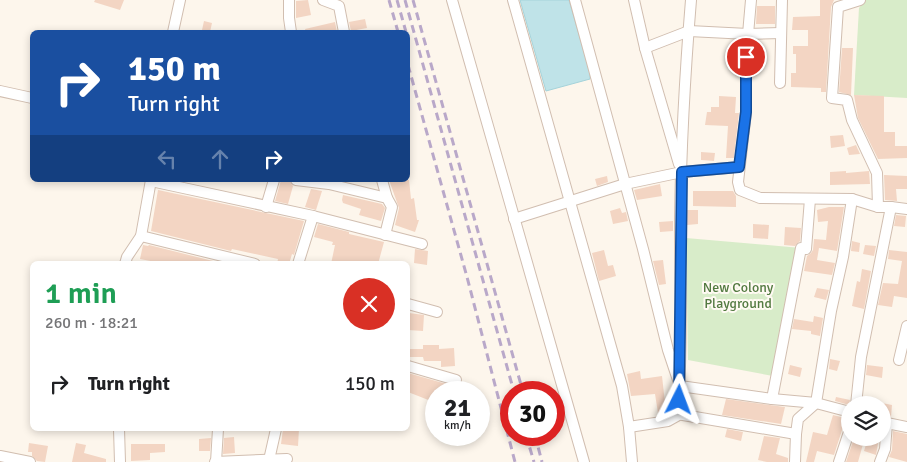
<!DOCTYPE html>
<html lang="en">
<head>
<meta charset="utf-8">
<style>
	:root { --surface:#fff; --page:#f2f2f2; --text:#202124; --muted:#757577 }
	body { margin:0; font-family:Signika,sans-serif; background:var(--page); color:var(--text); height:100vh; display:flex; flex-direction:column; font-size:19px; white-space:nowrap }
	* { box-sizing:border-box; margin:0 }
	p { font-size:16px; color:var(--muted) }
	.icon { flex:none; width:28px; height:28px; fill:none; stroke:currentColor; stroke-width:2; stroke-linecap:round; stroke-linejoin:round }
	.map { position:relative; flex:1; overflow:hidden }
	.side { position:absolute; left:30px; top:261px; width:380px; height:170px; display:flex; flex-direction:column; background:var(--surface); border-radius:8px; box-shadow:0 2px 8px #0003 }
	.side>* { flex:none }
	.hud { position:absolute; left:30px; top:30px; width:380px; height:152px; border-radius:8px; box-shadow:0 2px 8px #0003; background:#1a4fa0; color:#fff; overflow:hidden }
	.controls { position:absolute; left:841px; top:396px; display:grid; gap:10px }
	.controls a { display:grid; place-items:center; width:50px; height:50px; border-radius:50%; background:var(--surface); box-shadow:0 2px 8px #0003; font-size:25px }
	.speed { position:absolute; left:425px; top:381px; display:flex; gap:10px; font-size:25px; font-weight:700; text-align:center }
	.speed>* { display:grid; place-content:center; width:65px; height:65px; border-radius:50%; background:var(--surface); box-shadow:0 2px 8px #0003; line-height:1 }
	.speed small { font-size:12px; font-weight:400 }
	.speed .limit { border:8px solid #d22; background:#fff; color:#111 }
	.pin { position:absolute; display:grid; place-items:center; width:42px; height:42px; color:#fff; margin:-21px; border:2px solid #fff; border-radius:50%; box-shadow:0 1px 5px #0007 }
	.me { position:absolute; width:55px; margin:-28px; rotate:3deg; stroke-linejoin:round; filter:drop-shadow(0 0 4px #0008) }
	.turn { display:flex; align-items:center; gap:18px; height:105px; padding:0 15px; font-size:22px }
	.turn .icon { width:65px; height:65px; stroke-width:2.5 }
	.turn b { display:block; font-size:35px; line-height:42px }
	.lanes { display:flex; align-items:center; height:48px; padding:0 15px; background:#0003; justify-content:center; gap:25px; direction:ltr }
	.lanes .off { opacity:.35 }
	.round { display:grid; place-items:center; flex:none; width:52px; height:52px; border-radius:26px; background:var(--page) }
	.summary { display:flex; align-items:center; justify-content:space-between; height:85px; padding:0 15px }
	h1 { font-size:30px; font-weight:600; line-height:38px; color:#1e9e55 }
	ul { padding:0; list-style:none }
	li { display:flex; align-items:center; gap:15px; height:75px; padding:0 15px }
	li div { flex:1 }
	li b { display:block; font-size:19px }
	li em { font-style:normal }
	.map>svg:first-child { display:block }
</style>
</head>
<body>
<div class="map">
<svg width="907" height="462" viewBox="0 0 907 462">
	<rect width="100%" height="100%" fill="#fdf6ec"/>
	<g fill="#d8ecc9">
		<path d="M865 0H907V98L854 95 859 8Z"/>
		<path d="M686 238 801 248 773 376 688 360Z"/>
	</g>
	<path fill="#bfe3e8" stroke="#a5d3da" d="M520 0H569L590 73V79L546 91Z"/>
	<g fill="#f3d5c3">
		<path d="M95 0H124L120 10 94 2Z"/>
		<path d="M308 0 311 15 296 18V1Z"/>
		<path d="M820 0H834L831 7 826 92H821V88L791 87V73H796V54H793V46H808V30H792L793 17 820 16Z"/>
		<path d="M757 6H775V24H756Z"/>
		<path d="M365 19 367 28 351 31 349 22Z"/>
		<path d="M204 21 212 23 210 32 202 30Z"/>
		<path d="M335 22 337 32H306L305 29Z"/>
		<path d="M842 48H853L851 95 839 92Z"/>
		<path d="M854 95 884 96V132H895V146H907V158L878 159 858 118Z"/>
		<path d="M719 96 736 97 735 113H739L734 158H726L728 126 705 125 707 112H711V107H719Z"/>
		<path d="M843 135 845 146 831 148 830 136Z"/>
		<path d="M856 145 860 154 849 155 847 148Z"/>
		<path d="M701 152 715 153 714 161 701 160Z"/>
		<path d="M846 171V173L869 171 870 184 830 185V172Z"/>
		<path d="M884 175 907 176V189H896L897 201 885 200Z"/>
		<path d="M607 176 608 182 597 186 595 179Z"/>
		<path d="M281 180 290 182 293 186 288 204 275 201Z"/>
		<path d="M389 180H409L411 199 414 198 417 220H419L415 232 395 225 399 208Z"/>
		<path d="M660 184 662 196 637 200 634 190Z"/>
		<path d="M311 189 322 191 316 210 305 207Z"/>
		<path d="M158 190 304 221 294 255 292 254 289 264H277L278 259 232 249 231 251 151 231Z"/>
		<path d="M693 191H733L736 196V207L693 206Z"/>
		<path d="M343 195 382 204 385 208 381 221 359 215 361 209 343 203 342 200Z"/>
		<path d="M829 207H844L837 251 819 248 817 260 835 263 832 275 804 271 807 256 811 253 813 250 814 239 826 240 828 221 818 222 817 210Z"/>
		<path d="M620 208 622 213 626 212 628 221 613 224 610 211Z"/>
		<path d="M687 210H698V224L687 225Z"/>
		<path d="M896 215 906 216 905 227 894 226Z"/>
		<path d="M673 221V231L660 232 659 222Z"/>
		<path d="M318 224 349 232V234L384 242 378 264H331L335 245H332L333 242 314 237Z"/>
		<path d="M753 224 769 225 768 239 753 238Z"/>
		<path d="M785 227 801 228 800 241 795 246 784 245Z"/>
		<path d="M852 241 860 243 859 252 851 251Z"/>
		<path d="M143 245 148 246 149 245 225 264H166L140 259Z"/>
		<path d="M865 245 876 246 874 256 863 254Z"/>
		<path d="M415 249 428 251 427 265 414 263Z"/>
		<path d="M604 250 608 266 613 265 616 276 599 281 592 253Z"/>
		<path d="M889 250 907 252V298L894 296 892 307 878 305 883 283 898 284 902 261 888 259Z"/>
		<path d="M663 260 666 284 659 285 653 261Z"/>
		<path d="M862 269 871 271 864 309 852 306 857 281 860 282Z"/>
		<path d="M817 288 829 290 826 300 814 297Z"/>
		<path d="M409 313 424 315 423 331 408 330Z"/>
		<path d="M814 316 823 318 820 336 811 334V331L792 329 794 319 813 322Z"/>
		<path d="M423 345H439V349L454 348 455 366 441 367V361H424L423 357H408V349H423Z"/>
		<path d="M830 359 840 361 837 371 829 369Z"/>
		<path d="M790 365 802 368 800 377 788 374Z"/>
		<path d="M867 365 883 367 882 378 866 375Z"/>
		<path d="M640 371 641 379 662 376 666 412 658 413 655 394 631 396 627 374Z"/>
		<path d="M408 373 457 387 470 391V392H436V403L408 392Z"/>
		<path d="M836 397 850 400 849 405 835 401Z"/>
		<path d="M726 399 785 407 781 424 722 415Z"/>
		<path d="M882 403 892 405 891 417 882 415Z"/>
		<path d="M833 415 849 419 848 423 843 427 834 455 817 451 814 462H806L813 432 827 435Z"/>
		<path d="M283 429H299L298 446 281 444Z"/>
		<path d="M727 429 743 432 741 441 725 437Z"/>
		<path d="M893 431 907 434V462L889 457 892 450Z"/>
		<path d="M764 436 780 438 776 454 788 458V462H767L758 460Z"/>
		<path d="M234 437 235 453 223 454 224 438Z"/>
		<path d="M211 438 210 451H199V439Z"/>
		<path d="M868 438H879L876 455 864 451Z"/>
		<path d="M853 441 863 444 858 462H846Z"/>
		<path d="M29 443 48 446 45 462 37 461 32 456V452H28Z"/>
		<path d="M76 443 86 445 84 453 106 459V462H72Z"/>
		<path d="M131 444H165V452L150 453V460L131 461Z"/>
	</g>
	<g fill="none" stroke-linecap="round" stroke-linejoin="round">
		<defs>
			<g id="minor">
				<path d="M289 0V18L291 32"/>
				<path d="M323 0 339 6 344 32"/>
				<path d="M452 0 584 462"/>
				<path d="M513 0 622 386 629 427 632 462"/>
				<path d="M575 0 643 249 668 350 680 386 772 399 816 403 850 412"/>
				<path d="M634 0 645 48 679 164"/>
				<path d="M751 0 746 57V112L738 182 740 190 760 198 852 199 878 207H891L907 209"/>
				<path d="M860 0 838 7 832 98 847 100 852 120 877 173 878 207"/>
				<path d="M173 32 180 0"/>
				<path d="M645 48 689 31 748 34 781 33"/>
				<path d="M780 83 782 0"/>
				<path d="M0 91 32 98"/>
				<path d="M296 180 329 184 387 198 392 207 385 235"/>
				<path d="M382 180 387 198"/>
				<path d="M151 181 313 216"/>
				<path d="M266 207 274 180"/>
				<path d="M514 219 625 184 682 172 739 167"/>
				<path d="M141 236 255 264"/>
				<path d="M125 264 127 257 141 236 151 180"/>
				<path d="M298 264 313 216 422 244"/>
				<path d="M408 304 437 312"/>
				<path d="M899 360 907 326"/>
				<path d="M408 366 456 380"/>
				<path d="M772 399 801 248 806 249 810 199"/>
				<path d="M856 405 861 357 891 207"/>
				<path d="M677 414 796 434"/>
				<path d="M882 422 907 427"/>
				<path d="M629 427 668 421 677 416C683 351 680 285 680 219 681 146 685 73 691 0"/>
				<path d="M119 429 120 462"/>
				<path d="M0 456 30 462"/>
				<path d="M269 460 276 429"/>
				<path d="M215 462 287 459"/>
				<path d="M216 462 218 429"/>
				<path d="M795 462 796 434 798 419 816 403 831 311 843 257 852 199"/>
				<path d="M839 462 850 429"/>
				<path d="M880 462 885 449 887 423"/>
			</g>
		</defs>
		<use href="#minor" stroke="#d1beb0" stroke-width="12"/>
		<use href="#minor" stroke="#fff" stroke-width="10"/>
		<g stroke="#b9a8c9" stroke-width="3" stroke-dasharray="8 5" stroke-linecap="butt">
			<path d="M389 0 398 32"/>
			<path d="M397 0 406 32"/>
			<path d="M405 0 514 392"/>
			<path d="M413 0 523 392"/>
			<path d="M408 65 467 277 515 462"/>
			<path d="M526 435 534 462"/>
			<path d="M535 435 542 462"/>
		</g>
	</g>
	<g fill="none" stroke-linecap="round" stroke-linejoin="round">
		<defs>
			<path id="route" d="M679 400 682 172 739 167 746 112V57"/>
		</defs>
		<use href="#route" stroke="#114b97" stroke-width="12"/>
		<use href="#route" stroke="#1a73e8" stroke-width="9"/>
	</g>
	<g text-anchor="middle" stroke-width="4" stroke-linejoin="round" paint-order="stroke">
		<g font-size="14" fill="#537a41" stroke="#fffaf3">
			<text x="738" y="292">New Colony<tspan x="738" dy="16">Playground</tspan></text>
		</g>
	</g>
</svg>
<div class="controls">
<a><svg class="icon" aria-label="layers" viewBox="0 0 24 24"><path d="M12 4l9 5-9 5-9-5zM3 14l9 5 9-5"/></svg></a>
</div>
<div class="speed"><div>21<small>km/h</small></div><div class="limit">30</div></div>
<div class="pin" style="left:746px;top:57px;background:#d93025"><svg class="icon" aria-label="arrive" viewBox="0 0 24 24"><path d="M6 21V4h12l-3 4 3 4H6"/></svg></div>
<svg class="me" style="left:679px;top:400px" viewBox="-20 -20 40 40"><path d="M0-17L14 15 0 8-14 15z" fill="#1a73e8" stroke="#fff" stroke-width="4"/></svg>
<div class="hud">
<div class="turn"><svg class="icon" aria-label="right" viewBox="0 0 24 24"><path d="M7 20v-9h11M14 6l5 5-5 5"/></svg><div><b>150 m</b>Turn right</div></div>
<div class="lanes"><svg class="icon off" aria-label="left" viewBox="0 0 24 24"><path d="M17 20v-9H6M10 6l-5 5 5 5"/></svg><svg class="icon off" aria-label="ahead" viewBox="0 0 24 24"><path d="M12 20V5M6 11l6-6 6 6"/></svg><svg class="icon" aria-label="right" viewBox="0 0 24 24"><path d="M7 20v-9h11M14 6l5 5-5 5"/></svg></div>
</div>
<section class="side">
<div class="summary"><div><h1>1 min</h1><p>260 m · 18:21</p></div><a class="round" style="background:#d93025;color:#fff"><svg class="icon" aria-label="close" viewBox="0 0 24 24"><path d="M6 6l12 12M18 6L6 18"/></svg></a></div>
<ul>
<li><svg class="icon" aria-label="right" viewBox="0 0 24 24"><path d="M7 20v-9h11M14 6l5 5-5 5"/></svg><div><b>Turn right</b></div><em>150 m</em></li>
</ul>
</section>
</div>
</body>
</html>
